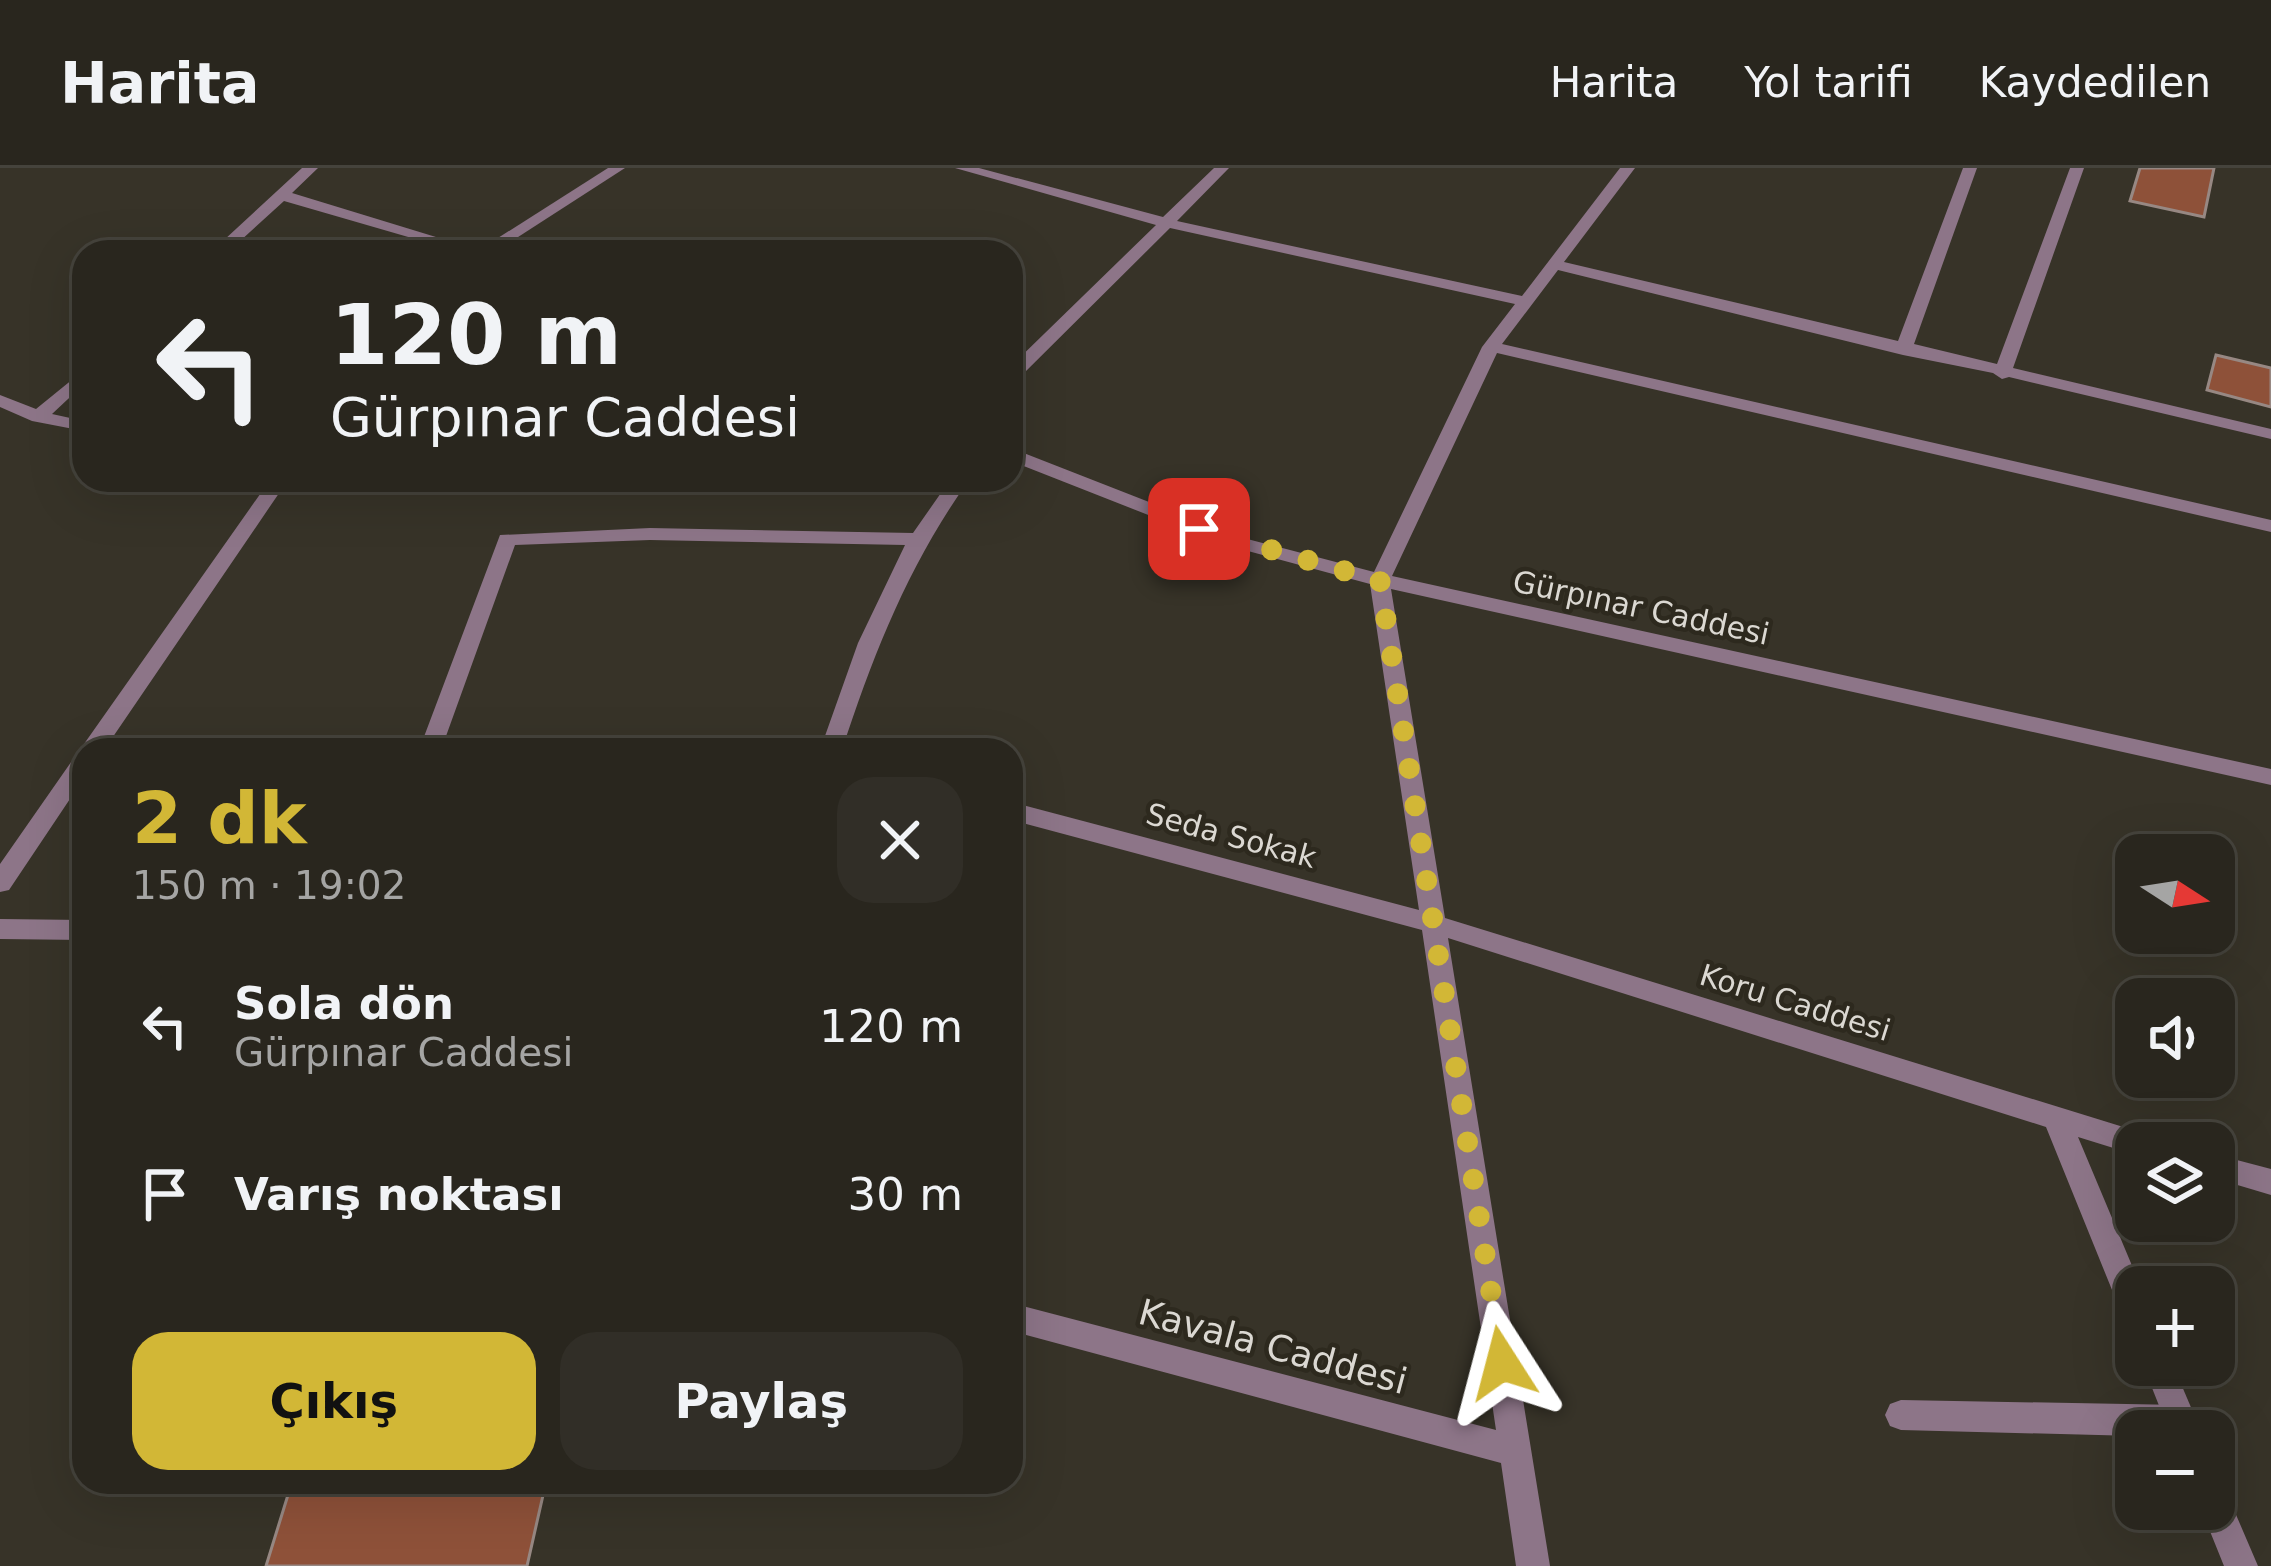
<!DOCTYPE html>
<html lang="tr">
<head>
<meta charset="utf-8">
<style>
	:root { --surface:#29261e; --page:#312e27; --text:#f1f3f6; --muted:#a5a5a4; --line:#45433c; --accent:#d2b736 }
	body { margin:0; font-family:"DejaVu Sans",sans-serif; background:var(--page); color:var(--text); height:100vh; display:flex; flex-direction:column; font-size:45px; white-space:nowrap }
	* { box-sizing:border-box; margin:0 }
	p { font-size:39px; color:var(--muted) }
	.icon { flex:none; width:66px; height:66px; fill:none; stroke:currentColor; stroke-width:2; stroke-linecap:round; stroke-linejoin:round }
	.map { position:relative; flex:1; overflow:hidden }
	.sheet { position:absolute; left:72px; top:570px; width:951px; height:756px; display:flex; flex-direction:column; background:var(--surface); border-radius:36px; box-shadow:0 12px 48px #0002,0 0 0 3px var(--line) }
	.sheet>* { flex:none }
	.guide { position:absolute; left:72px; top:72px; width:951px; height:252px; border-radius:36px; box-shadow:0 12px 48px #0002,0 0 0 3px var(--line); background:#29261e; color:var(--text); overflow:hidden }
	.needle { width:78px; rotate:102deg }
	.controls { position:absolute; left:2115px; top:666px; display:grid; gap:24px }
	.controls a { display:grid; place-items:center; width:120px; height:120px; border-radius:24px; background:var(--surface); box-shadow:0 12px 48px #0002,0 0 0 3px var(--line); font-size:60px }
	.pin { position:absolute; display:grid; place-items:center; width:102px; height:102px; color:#fff; margin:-51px; border-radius:24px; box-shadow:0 6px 18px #0006 }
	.me { position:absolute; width:132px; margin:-66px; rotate:351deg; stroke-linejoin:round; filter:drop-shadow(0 0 9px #0008) }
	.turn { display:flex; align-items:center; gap:42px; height:252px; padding:0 60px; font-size:54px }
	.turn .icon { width:156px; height:156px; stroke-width:2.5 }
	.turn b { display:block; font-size:84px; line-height:102px }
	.round { display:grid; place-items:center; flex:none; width:126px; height:126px; border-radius:36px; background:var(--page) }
	.summary { display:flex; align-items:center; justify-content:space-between; height:204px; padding:0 60px }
	h1 { font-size:72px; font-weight:700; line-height:90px; color:var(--accent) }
	.action { display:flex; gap:24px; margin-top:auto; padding:24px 60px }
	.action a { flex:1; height:138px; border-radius:36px; background:var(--accent); color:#111; font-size:48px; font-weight:700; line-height:138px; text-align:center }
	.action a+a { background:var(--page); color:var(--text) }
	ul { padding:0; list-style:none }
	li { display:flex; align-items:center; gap:36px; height:168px; padding:0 60px }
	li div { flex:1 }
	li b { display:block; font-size:45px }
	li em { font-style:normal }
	header { display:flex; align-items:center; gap:72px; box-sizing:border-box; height:168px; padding:0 60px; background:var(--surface); border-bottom:3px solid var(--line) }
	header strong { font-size:57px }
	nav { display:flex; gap:66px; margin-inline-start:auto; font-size:42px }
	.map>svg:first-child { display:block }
</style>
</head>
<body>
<header>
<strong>Harita</strong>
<nav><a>Harita</a><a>Yol tarifi</a><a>Kaydedilen</a></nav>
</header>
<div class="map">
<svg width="2271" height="1398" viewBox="0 0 2271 1398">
	<rect width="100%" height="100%" fill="#373328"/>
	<g fill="#8e5139" stroke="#978883" stroke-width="3">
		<path d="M2140 0H2214L2204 49 2130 33Z"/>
		<path d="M2216 187 2271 200V239L2207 222Z"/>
		<path d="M292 1314H546L527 1398H266Z"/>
	</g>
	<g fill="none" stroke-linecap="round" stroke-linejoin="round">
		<path fill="#8d7588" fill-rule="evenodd" d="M1901 1232 2181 1237 2192 1242 2197 1253 2193 1263H2136V1268L1901 1262 1890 1258 1885 1247 1890 1236Z"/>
		<g fill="#8d7588" fill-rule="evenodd">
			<path d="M302 0H318L292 25 485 84H460L284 33 228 84H211Z"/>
			<path d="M955 0H979L1163 49 1214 0H1229L1177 53 1522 128 1620 0H1635L1564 94 1898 173 1963 0H1977L1914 176 1997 196 2070 0H2084L2013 200 2271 261V271L2009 209 2002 211 1993 205 1903 187 1558 102 1502 176 2271 352V364L1497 185 1392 408 2271 601V617L1391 421 1445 750 2146 966 2150 975H2136V987L2078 969 2141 1119H2136V1158L2125 1154 2046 959 1448 770 1550 1398H1516L1501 1295 1011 1163V1135L1496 1262 1422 762 1011 652V634L1419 742 1370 416 1222 376 1011 293V280L1236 368 1374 404 1482 179 1515 136 1170 60 1017 212 1011 213V198L1156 57Z"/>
			<path d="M84 202V216L52 246 84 253V263L32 253 0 239V227L36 241Z"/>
			<path d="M950 312H969C909 396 874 484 842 582H820L858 475 905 377 650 372 515 377 441 582H419L500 367 650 360 913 365Z"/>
			<path d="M0 751 84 752V772L0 771Z"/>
			<path d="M2214 986 2271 1001V1027L2214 1010Z"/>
			<path d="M2143 1197H2173L2201 1263H2169Z"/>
			<path d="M2214 1316 2225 1321 2258 1398H2224L2201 1341H2214Z"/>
		</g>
		<g fill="#8d7588" fill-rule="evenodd">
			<path d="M608 0H625L495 84H476Z"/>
			<path d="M270 312H288L104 582H84V610L9 722 0 724V696L76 587 83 585 84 576Z"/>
		</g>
	</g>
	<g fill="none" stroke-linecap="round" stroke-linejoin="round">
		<path stroke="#d2b736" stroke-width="21" stroke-dasharray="0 37.8" d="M1199 361 1380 413 1502 1195"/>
	</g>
	<g text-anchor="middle" stroke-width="9" stroke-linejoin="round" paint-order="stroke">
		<g font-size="30" fill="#dbd8d2" stroke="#2d291e">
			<text transform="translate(1641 440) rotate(12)" y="10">Gürpınar Caddesi</text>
			<text transform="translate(1231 668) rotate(15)" y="10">Seda Sokak</text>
			<text transform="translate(1795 835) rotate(17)" y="10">Koru Caddesi</text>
		</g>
		<g font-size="36" fill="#dbd8d2" stroke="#2d291e">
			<text transform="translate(1273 1178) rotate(15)" y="13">Kavala Caddesi</text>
		</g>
	</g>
</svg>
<div class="controls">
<a><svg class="needle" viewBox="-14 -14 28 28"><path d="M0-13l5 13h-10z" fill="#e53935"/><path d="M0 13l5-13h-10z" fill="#a5a5a4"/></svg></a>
<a><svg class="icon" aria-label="sound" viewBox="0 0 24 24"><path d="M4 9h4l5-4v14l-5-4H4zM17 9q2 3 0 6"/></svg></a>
<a><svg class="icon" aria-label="layers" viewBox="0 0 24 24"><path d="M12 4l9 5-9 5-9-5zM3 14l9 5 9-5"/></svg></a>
<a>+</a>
<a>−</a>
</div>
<div class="pin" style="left:1199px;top:361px;background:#d93025"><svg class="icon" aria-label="arrive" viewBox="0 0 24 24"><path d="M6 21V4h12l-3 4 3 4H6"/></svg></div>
<svg class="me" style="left:1502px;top:1195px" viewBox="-20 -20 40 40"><path d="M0-17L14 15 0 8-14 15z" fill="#d2b736" stroke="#fff" stroke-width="4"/></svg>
<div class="guide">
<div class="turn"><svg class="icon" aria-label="left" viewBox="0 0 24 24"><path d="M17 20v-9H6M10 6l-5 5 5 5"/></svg><div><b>120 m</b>Gürpınar Caddesi</div></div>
</div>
<section class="sheet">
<div class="summary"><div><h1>2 dk</h1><p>150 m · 19:02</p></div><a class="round"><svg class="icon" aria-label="close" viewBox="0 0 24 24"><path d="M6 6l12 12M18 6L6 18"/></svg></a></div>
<ul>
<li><svg class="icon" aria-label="left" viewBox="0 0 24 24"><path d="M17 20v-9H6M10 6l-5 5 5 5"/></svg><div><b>Sola dön</b><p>Gürpınar Caddesi</p></div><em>120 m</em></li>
<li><svg class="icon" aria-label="arrive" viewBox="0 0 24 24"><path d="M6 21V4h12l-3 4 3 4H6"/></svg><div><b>Varış noktası</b></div><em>30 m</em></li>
</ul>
<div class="action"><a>Çıkış</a><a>Paylaş</a></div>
</section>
</div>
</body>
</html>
